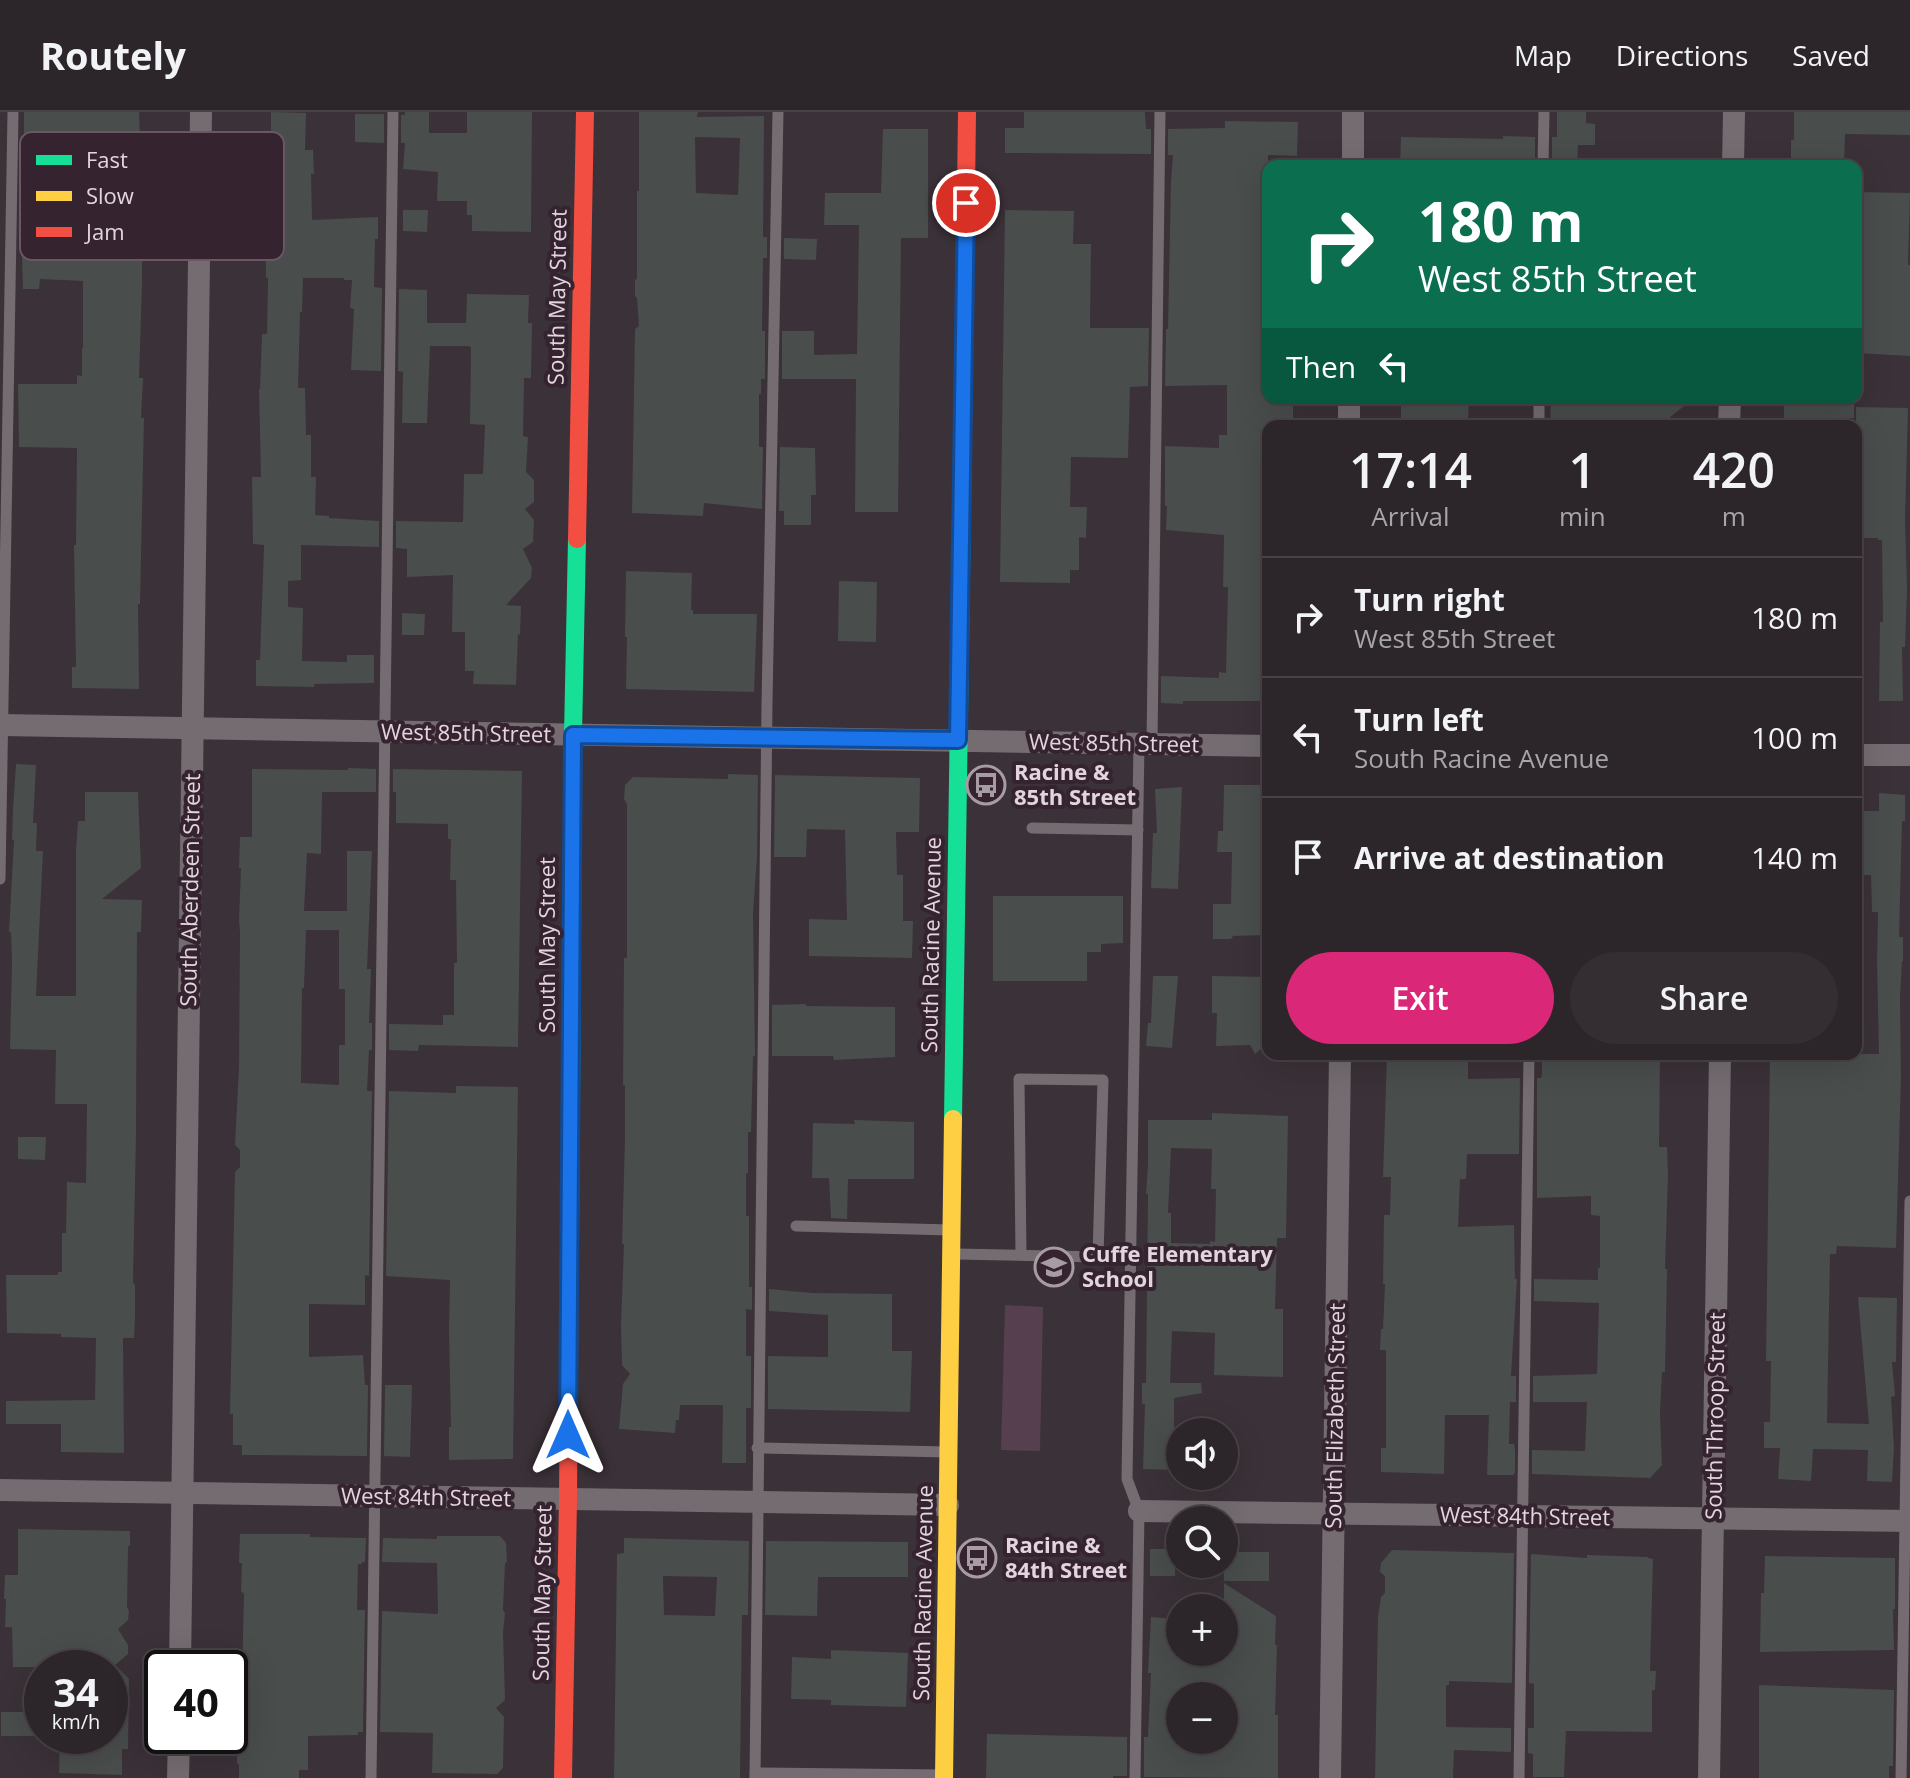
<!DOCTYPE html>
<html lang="en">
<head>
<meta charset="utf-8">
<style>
	:root { --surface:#2c252a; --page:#342d32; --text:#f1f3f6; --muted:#a6a5a8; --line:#484247; --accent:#db2777 }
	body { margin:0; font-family:"Open Sans",sans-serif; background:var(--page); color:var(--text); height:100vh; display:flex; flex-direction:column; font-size:30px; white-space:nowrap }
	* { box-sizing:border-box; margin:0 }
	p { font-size:26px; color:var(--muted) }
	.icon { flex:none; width:44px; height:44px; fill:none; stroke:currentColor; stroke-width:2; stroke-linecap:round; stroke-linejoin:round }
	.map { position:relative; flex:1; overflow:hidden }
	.sheet { position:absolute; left:1262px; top:308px; width:600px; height:640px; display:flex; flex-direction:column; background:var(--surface); border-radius:16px; box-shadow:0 8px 32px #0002,0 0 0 2px var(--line) }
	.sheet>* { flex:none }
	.top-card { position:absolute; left:1262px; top:48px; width:600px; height:244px; border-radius:16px; box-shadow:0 8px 32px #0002,0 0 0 2px var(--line); background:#0b6e4f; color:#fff; overflow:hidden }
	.tools { position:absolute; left:1166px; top:1306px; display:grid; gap:16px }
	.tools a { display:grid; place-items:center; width:72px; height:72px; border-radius:50%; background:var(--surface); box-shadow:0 8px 32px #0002,0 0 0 2px var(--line); font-size:40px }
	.speed { position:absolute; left:24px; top:1538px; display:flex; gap:16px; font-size:40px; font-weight:700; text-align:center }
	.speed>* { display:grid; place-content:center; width:104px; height:104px; border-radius:50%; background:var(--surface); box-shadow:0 8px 32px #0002,0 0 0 2px var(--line); line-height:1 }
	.speed small { font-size:20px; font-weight:400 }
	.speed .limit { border:4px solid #111; border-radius:12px; background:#fff; color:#111 }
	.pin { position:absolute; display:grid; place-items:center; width:68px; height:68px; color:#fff; margin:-34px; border:4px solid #fff; border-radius:50%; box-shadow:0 2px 8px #0007 }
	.me { position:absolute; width:88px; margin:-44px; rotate:0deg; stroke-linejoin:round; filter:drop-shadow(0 0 6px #0008) }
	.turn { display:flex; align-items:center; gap:28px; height:168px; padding:0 24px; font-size:36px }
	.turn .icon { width:104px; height:104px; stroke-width:2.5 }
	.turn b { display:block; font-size:56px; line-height:68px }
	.then { display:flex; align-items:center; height:76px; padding:0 24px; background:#0003; gap:16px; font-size:30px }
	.eta { display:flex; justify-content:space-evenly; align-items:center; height:136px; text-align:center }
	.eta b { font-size:48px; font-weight:600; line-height:56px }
	.primary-button { display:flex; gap:16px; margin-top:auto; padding:16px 24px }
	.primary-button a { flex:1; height:92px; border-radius:48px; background:var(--accent); color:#fff; font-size:32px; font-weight:600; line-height:92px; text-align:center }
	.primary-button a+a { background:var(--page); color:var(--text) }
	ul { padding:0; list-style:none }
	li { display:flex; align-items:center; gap:24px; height:120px; padding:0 24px; border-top:2px solid var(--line) }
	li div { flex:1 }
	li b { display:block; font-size:30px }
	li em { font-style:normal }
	header { display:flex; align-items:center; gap:48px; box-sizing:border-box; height:112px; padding:0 40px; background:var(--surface); border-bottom:2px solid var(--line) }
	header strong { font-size:38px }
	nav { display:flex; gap:44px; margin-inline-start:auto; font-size:28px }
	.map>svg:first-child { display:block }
</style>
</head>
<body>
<header>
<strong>Routely</strong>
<nav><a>Map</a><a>Directions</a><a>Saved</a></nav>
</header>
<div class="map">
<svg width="1910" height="1666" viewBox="0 0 1910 1666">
	<rect width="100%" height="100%" fill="#3b3138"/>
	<path fill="#564050" d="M1005 1193 1043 1195 1040 1339 1001 1338Z"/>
	<g fill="#494d4c" fill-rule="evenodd">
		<path d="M24 0H139L140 28 143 32V43L141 44 139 118H142V173L139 266H143L141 306H144L140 492H138L139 577 72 576V555H76L74 433H76L77 336 19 335 18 272H77V263L82 264V236H83V169L40 167 39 177H23L21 112 22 91H24ZM47 52 86 53 85 86H91L89 145 41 143Z"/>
		<path d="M271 0 306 1 305 38H313L314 62H311L312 108 378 105V127H375L374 175 382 176 381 259 351 258 354 197 350 196 352 168H344V166H303L302 200H300L298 276H305L306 323H311V365H316L315 403 329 404V406L379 409V435L301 433V468L288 469V495L303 496 302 549 347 550V543H374V571L314 572V575L256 574V548H260L264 433 253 432 252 365H261L259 277H260L262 222H267L268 166H266L265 105H269L268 38H271Z"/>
		<path d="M405 0H429V21H467V0H532L531 120 472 119V103H467V89H437L438 60 403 57 405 31H401V3H405Z"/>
		<path d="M639 0H698L697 5 764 4 763 125H767V146H763L762 219H765V267H761V282H759V335H763L762 397 704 391 703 404 632 401 635 217 639 214 637 186 635 184V168L637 167V79H639ZM695 25 740 26 738 83 696 81Z"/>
		<path d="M1024 0H1145L1146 17H1151V42L1005 41V16H1024Z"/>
		<path d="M1557 0H1586V11L1595 12V33H1578L1577 54H1552V25H1557Z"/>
		<path d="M1794 0H1910V23L1845 22 1844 54H1791V28H1794Z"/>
		<path d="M355 2H384V31L355 30Z"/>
		<path d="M1225 9 1298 10 1297 44 1268 43V286H1293V314H1268V589H1183V592L1161 591V564L1219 566V560L1226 561 1228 475H1223L1224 423 1166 418 1167 394H1165V334L1219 336V323H1227V273L1165 274 1166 217H1168L1171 69 1173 43H1168V17L1225 16Z"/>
		<path d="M883 17H928V126H901L898 400H855L856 267H782V219H814V243L857 242 859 113H824L825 81H881Z"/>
		<path d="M1503 24 1535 25V54H1400L1401 25 1503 27Z"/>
		<path d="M1856 80 1910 81 1908 153H1910V244L1856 241Z"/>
		<path d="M403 98H428L427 120 403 119Z"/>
		<path d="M1005 98 1074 99 1073 132H1091L1090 216H1149L1148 274 1130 275 1128 346 1071 345 1070 395H1087L1086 426 1079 425V458H1070V471L1000 470Z"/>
		<path d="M784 126 817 127 816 148 784 147Z"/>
		<path d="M399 177 427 178V211H466L467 182 529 183 528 211H532L531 266H524L523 324 528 325 526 360 534 368V390L525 397 534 408 533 430 523 437 532 456 531 466 506 493 521 494 520 523 518 522 516 573 473 572 474 559H465V520H452L453 463 407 465V437L396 436V409L463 410 464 362H483L485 313 470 312 471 235 468 234H430L427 311H402L403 260 398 259Z"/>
		<path d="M1401 286H1469L1468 309 1401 307Z"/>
		<path d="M1573 286V288L1694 286 1664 310 1580 309V314H1550L1551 287Z"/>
		<rect x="1784" y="286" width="70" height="20"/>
		<path d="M1856 295 1908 296 1905 408 1907 477 1905 535H1902L1903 589H1879L1880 510H1883L1882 428H1878V426H1856Z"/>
		<path d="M780 335 815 336 816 383H811V413H784V399H779Z"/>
		<path d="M626 459 692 461 691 498H693V502H757L754 580 626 577 627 525H625Z"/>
		<path d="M839 469 877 470 876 530 838 529Z"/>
		<path d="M402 501 425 502 424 523H402Z"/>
		<path d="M16 652 36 653 33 711H37L36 739H43L36 884H76V739L78 709H85V680H138L141 756 102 787 142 788 141 820H137L136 1023 133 1170 135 1173V1206L134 1226H123L124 1341 61 1340V1312H6V1289L95 1288 96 1226 61 1225V1222L7 1221 6 1163H58V1160H62V1121H66L67 1070 86 1071 87 992H55L56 938 10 937 12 849 11 820H9L14 728H12L13 697Z"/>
		<path d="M348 656 376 657V680H322L321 742 307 741 304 799H347V739H372L367 857H371L369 911H372V938H369L367 979H372L369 1164 365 1163V1193L309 1192V1245L363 1243 365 1273H368L367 1344 242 1343V1333H233V1302H230L235 1060 240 1055V1038L235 1033 239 956 240 821 239 807 241 756H239L240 725H252V657L348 658ZM306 818H339V877H345V933H339V973L301 971 302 876H304Z"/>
		<path d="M393 657 522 659 518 935 419 933 418 939 389 938V912L443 913V903H454V851H457L456 768H450L451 727H448V712L396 711V680H393Z"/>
		<path d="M728 662 758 663 757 745 753 801 755 944H753L751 1020H748V1061H746V1104H749V1175H752V1198L746 1197V1244H751V1296H746V1351H722L723 1294 721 1293H680L679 1308H676L675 1321 619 1317 623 1272 630 1262 622 1253 621 1213 624 1132H622L625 1028V973H623L624 846H627V692L624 687 625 673 633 665 728 667Z"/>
		<path d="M775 663 920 666 919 720H896L897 763H903V809H913L912 846 809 844V807L847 808 845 718 807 717 806 745H774Z"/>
		<path d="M1224 673H1268V823L1233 824 1231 827H1213V792H1231L1232 740H1217L1218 719H1223Z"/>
		<path d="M1182 675 1178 777 1151 776 1153 721H1157L1155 677Z"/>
		<path d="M1879 681 1905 683V709H1902L1899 825H1903V849H1902L1900 886 1901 964 1896 1136 1837 1134 1836 1142H1830L1827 1311 1869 1312 1858 1185 1897 1186 1896 1250H1892L1895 1284 1891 1285 1894 1336 1892 1370 1867 1369 1868 1338 1813 1337 1811 1369 1778 1367 1780 1336H1764V1310H1770L1771 1249H1766L1770 942H1879L1877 850 1878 800H1872L1871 763H1863L1862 730H1856V699H1879Z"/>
		<path d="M993 784H1123V831L1101 832V840H1087V869H993Z"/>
		<path d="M1153 864H1178L1172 936 1146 934 1148 911H1151Z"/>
		<path d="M1212 864 1268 865V931L1255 942 1250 933 1216 934 1217 901H1212Z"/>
		<path d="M806 892V894L895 895V945L834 948 833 944H772V893Z"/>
		<path d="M1387 942H1468V967L1520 966 1519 1042H1467L1466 1067H1460L1458 1115 1514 1113 1515 1167H1517L1511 1264H1516V1290H1510L1509 1332H1514L1515 1338V1361L1513 1363H1487L1489 1303H1445L1444 1362 1381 1360V1336H1386V1238H1380L1381 1217H1383L1385 1172H1383L1384 1103H1390L1391 1065H1383Z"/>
		<path d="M1542 942H1660L1659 1035H1667L1668 1062 1665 1157H1667L1665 1260H1662L1660 1301 1662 1353 1650 1366 1532 1362V1338L1585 1339 1587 1290H1533V1264L1597 1262 1599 1191 1534 1189V1167L1598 1168V1156H1600V1104L1591 1103V1084L1537 1086V966H1541L1542 963Z"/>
		<path d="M456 974 518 975 513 1347 449 1348V1315H451L449 1218 450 1168 386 1164 389 979 456 981Z"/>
		<path d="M1212 1001 1288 1004 1286 1126H1277L1275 1197H1283V1265L1214 1263 1215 1221 1172 1219 1170 1271H1201L1202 1281 1174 1286V1358L1143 1357 1145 1292H1142V1271H1146L1148 1082H1146L1148 1053V1008H1212ZM1171 1036 1212 1037 1211 1077H1216L1215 1130 1210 1129V1132L1171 1131V1101H1168Z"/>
		<path d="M854 1008 914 1010V1067H848L847 1107 831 1106 829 1066H812L813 1011 855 1012Z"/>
		<path d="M18 1025H46L45 1048 18 1047Z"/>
		<path d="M769 1177 812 1181 892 1182V1239H912L910 1300 768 1297V1244L828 1245V1203L769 1199Z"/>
		<path d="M385 1273H412L410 1345 384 1344Z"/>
		<path d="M18 1417 130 1419V1433L128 1435 127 1495 129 1499 128 1508 118 1517 128 1533V1542L115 1553 129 1567 128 1637H122V1663L59 1661 60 1624H110V1555H13L12 1515H5L6 1487H4L5 1463H18Z"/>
		<path d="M240 1422H310V1425L366 1426 365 1450H362V1452H358L357 1498H365L363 1620H358V1623L308 1624V1658H299V1666H239V1653L237 1651 238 1604 241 1603 244 1482 241 1479 242 1451H239Z"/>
		<path d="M437 1424H500L506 1431 507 1450 505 1451 503 1498 505 1501 503 1520 505 1588 496 1596 504 1605 503 1656 497 1662 432 1661 433 1621 380 1620 382 1499 438 1502 437 1451 382 1450 383 1426 437 1427Z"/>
		<path d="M624 1426 749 1429 748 1503H742L740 1666H614L617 1442 624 1441ZM663 1464 717 1465 715 1504 664 1503Z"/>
		<path d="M766 1429 908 1430V1465H818L817 1504 765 1503Z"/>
		<rect x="1150" y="1437" width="25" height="27"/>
		<path d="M1392 1438 1514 1441 1512 1571 1449 1569V1573H1446V1615L1511 1616V1640L1454 1638 1453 1666H1375L1378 1505 1381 1485 1385 1481V1464L1380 1460 1381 1451Z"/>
		<rect x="1224" y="1440" width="45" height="29"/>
		<path d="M1531 1442 1587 1446V1443L1648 1445V1446L1653 1447 1650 1559H1656L1655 1578H1652V1620L1566 1619 1564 1665H1533V1642L1528 1641V1616H1534V1572L1529 1571Z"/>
		<path d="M1765 1444 1895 1446V1497H1893L1894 1538 1760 1540 1761 1481H1764Z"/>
		<path d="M1224 1471 1276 1504 1275 1533H1277L1275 1603H1278V1666L1144 1665V1625H1148L1151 1561H1148L1151 1505 1174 1507 1173 1540H1224ZM1178 1584H1224V1628H1175Z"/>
		<path d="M831 1538 908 1541 906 1595 831 1593V1588L791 1587 792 1545 831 1547Z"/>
		<path d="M1759 1573 1894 1578 1893 1654H1889V1666H1759Z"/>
		<rect x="1" y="1600" width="35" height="24"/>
		<path d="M987 1622 1127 1625V1664H1113V1666H986Z"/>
	</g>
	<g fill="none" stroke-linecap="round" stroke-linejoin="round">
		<g stroke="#746c71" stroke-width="11">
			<path d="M1543 54 1544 0"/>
			<path d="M1539 314V286"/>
			<path d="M1152 632 1160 0"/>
			<path d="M1032 716 1138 718"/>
			<path d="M0 767 13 0"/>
			<path d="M796 1114 951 1118"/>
			<path d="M956 1142 1098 1145 1103 968 1019 967 1021 1143"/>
			<path d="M757 1336 948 1340"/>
			<path d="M755 1661 943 1663"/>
			<path d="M371 1666 393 0"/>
			<path d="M755 1666 767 591 778 0"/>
			<path d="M1135 1666 1139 1399 1127 1367 1139 632"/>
			<path d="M1519 1666 1529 942"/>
			<path d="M1901 1666 1910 1089"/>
		</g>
		<g stroke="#746c71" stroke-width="22">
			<path d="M1353 54V0"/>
			<path d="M1733 54 1734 0"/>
			<path d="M1349 314V286"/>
			<path d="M1729 314 1730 286"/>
			<path d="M0 613 1268 634"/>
			<path d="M1856 643H1910"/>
			<path d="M0 1378 948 1393"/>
			<path d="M1139 1399 1910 1409"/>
			<path d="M180 1556 201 0"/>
			<path d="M178 1666 179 1624"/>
			<path d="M1330 1666 1340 942"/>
			<path d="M1709 1666 1720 942"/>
		</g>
		<g stroke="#16e098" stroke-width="18">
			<path d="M571 998 573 623 577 427"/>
			<path d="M953 1007 962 398"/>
		</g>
		<path stroke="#ffcf43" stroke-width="18" d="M944 1666 953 1007"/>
		<g stroke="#f24e42" stroke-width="18">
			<path d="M962 398 967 0"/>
			<path d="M577 427 585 0"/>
			<path d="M563 1666 568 1387 571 998"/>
		</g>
	</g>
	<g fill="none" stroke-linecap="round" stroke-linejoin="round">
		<defs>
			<path id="route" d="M568 1323 573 623 958 628 966 91"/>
		</defs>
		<use href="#route" stroke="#114b97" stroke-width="20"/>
		<use href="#route" stroke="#1a73e8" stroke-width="14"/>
	</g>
	<defs>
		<symbol id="bus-ring" viewBox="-11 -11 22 22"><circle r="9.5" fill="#352330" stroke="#a89ca4" stroke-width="1.5"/><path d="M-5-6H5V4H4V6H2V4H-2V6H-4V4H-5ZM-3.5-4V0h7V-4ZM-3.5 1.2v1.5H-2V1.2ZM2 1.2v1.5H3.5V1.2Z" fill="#a89ca4"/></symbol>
		<symbol id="school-ring" viewBox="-11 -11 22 22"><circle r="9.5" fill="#352330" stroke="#a89ca4" stroke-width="1.5"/><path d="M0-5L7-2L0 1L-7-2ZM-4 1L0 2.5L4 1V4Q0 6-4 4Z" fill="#a89ca4"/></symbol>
	</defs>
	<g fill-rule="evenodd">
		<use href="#bus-ring" x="964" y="651" width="44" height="44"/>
		<use href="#school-ring" x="1032" y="1133" width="44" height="44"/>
		<use href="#bus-ring" x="955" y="1424" width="44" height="44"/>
	</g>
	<g text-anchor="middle" stroke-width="8" stroke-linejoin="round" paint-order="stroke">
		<g font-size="22" fill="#e2d5de" stroke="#352330">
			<text transform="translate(557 185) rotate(-89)" y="8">South May Street</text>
			<text transform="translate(466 621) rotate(1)" y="8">West 85th Street</text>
			<text transform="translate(1114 631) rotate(1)" y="8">West 85th Street</text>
			<text transform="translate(190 778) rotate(-89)" y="8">South Aberdeen Street</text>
			<text transform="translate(547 833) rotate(-90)" y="8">South May Street</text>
			<text transform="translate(931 833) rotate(-89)" y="8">South Racine Avenue</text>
			<text transform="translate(1335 1304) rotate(-89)" y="8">South Elizabeth Street</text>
			<text transform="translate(1715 1304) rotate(-89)" y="8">South Throop Street</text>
			<text transform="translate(426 1385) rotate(1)" y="8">West 84th Street</text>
			<text transform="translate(1525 1404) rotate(1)" y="8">West 84th Street</text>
			<text transform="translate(542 1481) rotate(-89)" y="8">South May Street</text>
			<text transform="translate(923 1481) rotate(-89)" y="8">South Racine Avenue</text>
		</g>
		<g font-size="22" font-weight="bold" fill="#e2d5de" stroke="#352330" text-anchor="start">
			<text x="1014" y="668">Racine &amp;<tspan x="1014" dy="25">85th Street</tspan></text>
			<text x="1082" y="1150">Cuffe Elementary<tspan x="1082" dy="25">School</tspan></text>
			<text x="1005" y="1441">Racine &amp;<tspan x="1005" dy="25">84th Street</tspan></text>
		</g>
	</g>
	<rect x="20" y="20" width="264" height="128" rx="12" fill="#352330" stroke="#695864" stroke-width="2"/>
	<rect x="36" y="43" width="36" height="10" fill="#16e098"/>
	<rect x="36" y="79" width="36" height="10" fill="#ffcf43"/>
	<rect x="36" y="115" width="36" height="10" fill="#f24e42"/>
	<g font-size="22" fill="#e2d5de">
		<text x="86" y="56">Fast</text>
		<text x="86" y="92">Slow</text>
		<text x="86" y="128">Jam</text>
	</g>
</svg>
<div class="tools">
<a><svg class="icon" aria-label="sound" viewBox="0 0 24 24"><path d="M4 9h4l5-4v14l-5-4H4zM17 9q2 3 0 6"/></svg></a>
<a><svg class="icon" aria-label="search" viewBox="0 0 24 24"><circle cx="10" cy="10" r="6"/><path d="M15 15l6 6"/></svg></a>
<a>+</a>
<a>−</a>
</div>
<div class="speed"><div>34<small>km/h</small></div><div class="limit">40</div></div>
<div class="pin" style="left:966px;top:91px;background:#d93025"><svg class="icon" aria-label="arrive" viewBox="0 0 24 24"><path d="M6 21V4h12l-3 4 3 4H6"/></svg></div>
<svg class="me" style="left:568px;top:1323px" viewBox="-20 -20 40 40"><path d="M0-17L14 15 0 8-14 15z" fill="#1a73e8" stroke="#fff" stroke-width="4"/></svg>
<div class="top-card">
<div class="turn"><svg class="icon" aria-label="right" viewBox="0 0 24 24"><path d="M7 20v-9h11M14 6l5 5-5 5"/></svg><div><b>180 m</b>West 85th Street</div></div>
<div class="then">Then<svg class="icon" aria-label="left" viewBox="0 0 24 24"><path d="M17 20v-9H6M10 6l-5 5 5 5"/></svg></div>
</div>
<section class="sheet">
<div class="eta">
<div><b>17:14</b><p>Arrival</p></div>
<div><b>1</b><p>min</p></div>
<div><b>420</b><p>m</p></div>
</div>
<ul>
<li><svg class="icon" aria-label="right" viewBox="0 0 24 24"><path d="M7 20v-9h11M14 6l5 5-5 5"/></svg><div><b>Turn right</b><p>West 85th Street</p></div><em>180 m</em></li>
<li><svg class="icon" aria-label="left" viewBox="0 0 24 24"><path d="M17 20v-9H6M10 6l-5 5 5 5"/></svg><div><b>Turn left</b><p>South Racine Avenue</p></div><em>100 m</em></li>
<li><svg class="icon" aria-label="arrive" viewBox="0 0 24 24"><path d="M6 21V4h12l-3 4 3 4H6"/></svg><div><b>Arrive at destination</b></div><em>140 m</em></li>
</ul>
<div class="primary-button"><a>Exit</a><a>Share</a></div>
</section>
</div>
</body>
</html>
